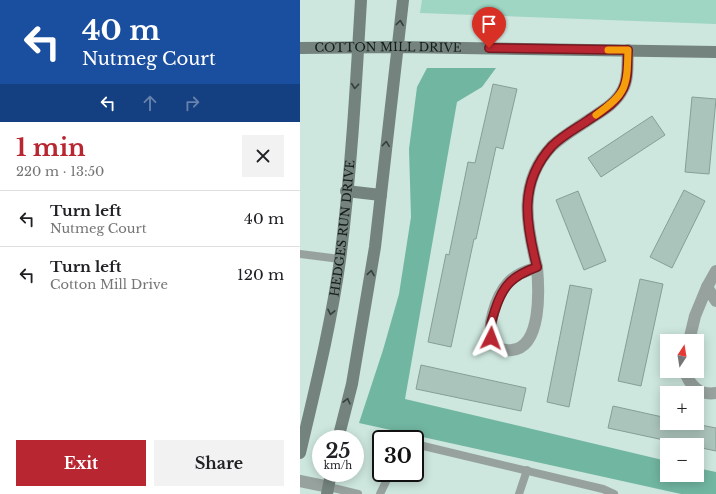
<!DOCTYPE html>
<html lang="en">
<head>
<meta charset="utf-8">
<style>
	:root { --surface:#fff; --page:#f2f2f2; --text:#202124; --muted:#757577; --line:#e0e0e0; --accent:#b72631 }
	body { margin:0; font-family:"Libre Baskerville",serif; background:var(--page); color:var(--text); height:100vh; display:flex; flex-direction:column; font-size:15px; white-space:nowrap }
	* { box-sizing:border-box; margin:0 }
	p { font-size:13px; color:var(--muted) }
	.icon { flex:none; width:22px; height:22px; fill:none; stroke:currentColor; stroke-width:2; stroke-linecap:round; stroke-linejoin:round }
	.map { position:relative; flex:1; overflow:hidden }
	.sheet { display:flex; flex-direction:column; background:var(--surface); width:300px }
	.sheet>* { flex:none }
	.banner { background:#1a4fa0; color:#fff; overflow:hidden }
	.needle { width:26px; rotate:12deg }
	.tools { position:absolute; left:360px; top:334px; display:grid; gap:8px }
	.tools a { display:grid; place-items:center; width:44px; height:44px; border-radius:0px; background:var(--surface); box-shadow:0 2px 10px #0003; font-size:20px }
	.speed { position:absolute; left:12px; top:430px; display:flex; gap:8px; font-size:20px; font-weight:700; text-align:center }
	.speed>* { display:grid; place-content:center; width:52px; height:52px; border-radius:50%; background:var(--surface); box-shadow:0 2px 10px #0003; line-height:1 }
	.speed small { font-size:10px; font-weight:400 }
	.speed .limit { border:2px solid #111; border-radius:6px; background:#fff; color:#111 }
	.pin { position:absolute; display:grid; place-items:center; width:34px; height:34px; color:#fff; margin:-41px -17px; border-radius:50% 50% 50% 0; rotate:-45deg; box-shadow:0 0 4px #0007 }
	.pin .icon { rotate:45deg }
	.me { position:absolute; width:44px; margin:-22px; rotate:3deg; stroke-linejoin:round; filter:drop-shadow(0 0 3px #0008) }
	.turn { display:flex; align-items:center; gap:14px; height:84px; padding:0 16px; font-size:18px }
	.turn .icon { width:52px; height:52px; stroke-width:2.5 }
	.turn b { display:block; font-size:28px; line-height:34px }
	.lanes { display:flex; align-items:center; height:38px; padding:0 16px; background:#0003; justify-content:center; gap:20px; direction:ltr }
	.lanes .off { opacity:.35 }
	.round { display:grid; place-items:center; flex:none; width:42px; height:42px; border-radius:0px; background:var(--page) }
	.head { display:flex; align-items:center; justify-content:space-between; height:68px; padding:0 16px }
	h1 { font-size:24px; font-weight:800; line-height:30px; color:var(--accent) }
	.button { display:flex; gap:8px; margin-top:auto; padding:8px 16px }
	.button a { flex:1; height:46px; border-radius:0px; background:var(--accent); color:#fff; font-size:16px; font-weight:800; line-height:46px; text-align:center }
	.button a+a { background:var(--page); color:var(--text) }
	ul { padding:0; list-style:none }
	li { display:flex; align-items:center; gap:12px; height:56px; padding:0 16px; border-top:1px solid var(--line) }
	li div { flex:1 }
	li b { display:block; font-size:15px }
	li em { font-style:normal }
	main { display:flex; flex:1; min-height:0 }
	.map>svg:first-child { display:block }
</style>
</head>
<body>
<main>
<section class="sheet">
<div class="banner">
<div class="turn"><svg class="icon" aria-label="left" viewBox="0 0 24 24"><path d="M17 20v-9H6M10 6l-5 5 5 5"/></svg><div><b>40 m</b>Nutmeg Court</div></div>
<div class="lanes"><svg class="icon" aria-label="left" viewBox="0 0 24 24"><path d="M17 20v-9H6M10 6l-5 5 5 5"/></svg><svg class="icon off" aria-label="ahead" viewBox="0 0 24 24"><path d="M12 20V5M6 11l6-6 6 6"/></svg><svg class="icon off" aria-label="right" viewBox="0 0 24 24"><path d="M7 20v-9h11M14 6l5 5-5 5"/></svg></div>
</div>
<div class="head"><div><h1>1 min</h1><p>220 m · 13:50</p></div><a class="round"><svg class="icon" aria-label="close" viewBox="0 0 24 24"><path d="M6 6l12 12M18 6L6 18"/></svg></a></div>
<ul>
<li><svg class="icon" aria-label="left" viewBox="0 0 24 24"><path d="M17 20v-9H6M10 6l-5 5 5 5"/></svg><div><b>Turn left</b><p>Nutmeg Court</p></div><em>40 m</em></li>
<li><svg class="icon" aria-label="left" viewBox="0 0 24 24"><path d="M17 20v-9H6M10 6l-5 5 5 5"/></svg><div><b>Turn left</b><p>Cotton Mill Drive</p></div><em>120 m</em></li>
</ul>
<div class="button"><a>Exit</a><a>Share</a></div>
</section>
<div class="map">
<svg width="416" height="494" viewBox="0 0 416 494">
	<rect width="100%" height="100%" fill="#cde7de"/>
	<path fill="#9ed5c3" d="M122 0H416V24L120 13Z"/>
	<path fill="#71b6a1" d="M127 68H196L182 87 157 102 105 399 367 461V475H397V468L416 472V494H381L59 423 83 350 99 294 111 217 109 149 117 87Z"/>
	<g fill="#abc4bb" stroke="#869e96">
		<path d="M193 84 217 89 203 149 196 147 176 239H174L151 347 128 342 146 254 149 255 168 162 175 163Z"/>
		<path d="M392 97 416 99 409 174 385 172Z"/>
		<path d="M352 116 365 135 301 177 288 158Z"/>
		<path d="M384 190 405 201 372 268 350 257Z"/>
		<path d="M278 191 306 261 284 270 256 200Z"/>
		<path d="M340 279 363 284 341 386 318 381Z"/>
		<path d="M270 285 292 289 269 407 247 402Z"/>
		<path d="M121 365 226 388 221 411 116 389Z"/>
		<path d="M313 406 367 418V423H391L416 428V451L397 447V445H387L308 428Z"/>
	</g>
	<g fill="none" stroke-linecap="round" stroke-linejoin="round">
		<g stroke="#97a29e" stroke-width="8">
			<path d="M0 254 40 259"/>
			<path d="M115 444 303 489 314 494"/>
			<path d="M29 487 58 494"/>
			<path d="M80 494 90 473"/>
			<path d="M219 494 227 470"/>
		</g>
		<g stroke="#97a29e" stroke-width="12">
			<path d="M237 267C226 224 218 182 252 146 263 136 275 129 287 121 300 112 316 104 323 89 329 78 327 63 328 50"/>
			<path d="M237 267C239 289 242 347 212 350 206 351 200 349 196 345 183 331 197 295 208 283 216 274 226 271 237 267Z"/>
			<path d="M407 287 416 271"/>
			<path d="M389 341 395 316 407 287 416 301"/>
			<path d="M385 371C389 385 400 396 416 393"/>
			<path d="M0 481 29 487"/>
		</g>
		<g stroke="#74837e" stroke-width="12">
			<path id="s1" d="M0 48 97 47 416 52"/>
			<path d="M46 191 81 195"/>
			<path d="M38 439 52 384 75 247 103 0"/>
			<path id="s2" d="M0 453C15 389 31 325 40 260 51 174 56 86 61 0"/>
			<path d="M27 494 31 473"/>
		</g>
	</g>
	<defs><path id="oneway-chevron" d="M-2-3.5L2.5 0L-2 3.5" fill="none" stroke-width="1.6" stroke-linecap="round" stroke-linejoin="round"/></defs>
	<g stroke="#35403c">
		<use href="#oneway-chevron" transform="translate(100 23) rotate(-83)"/>
		<use href="#oneway-chevron" transform="translate(55 86) rotate(95)"/>
		<use href="#oneway-chevron" transform="translate(86 144) rotate(-84)"/>
		<use href="#oneway-chevron" transform="translate(71 273) rotate(-81)"/>
		<use href="#oneway-chevron" transform="translate(31 312) rotate(102)"/>
		<use href="#oneway-chevron" transform="translate(47 401) rotate(-76)"/>
	</g>
	<g fill="none" stroke-linecap="round" stroke-linejoin="round">
		<defs>
			<path id="route" d="M189 48 328 50C327 63 329 78 323 89 316 104 300 112 287 121 275 129 262 136 252 146 218 183 226 224 237 267 212 276 203 285 195 310 192 320 189 327 191 338"/>
		</defs>
		<use href="#route" stroke="#771920" stroke-width="10"/>
		<use href="#route" stroke="#b72631" stroke-width="7"/>
		<path stroke="#f59e0b" stroke-width="7" d="M296 115C327 93 327 87 328 50H308"/>
	</g>
	<g text-anchor="middle" stroke-width="3.5" stroke-linejoin="round" paint-order="stroke">
		<g font-size="12" fill="#131c19" stroke="#dbf4eb">
			<text dy="4" stroke="none"><textPath href="#s1" startOffset="88">COTTON MILL DRIVE</textPath></text>
			<text dy="4" stroke="none"><textPath href="#s2" startOffset="229">HEDGES RUN DRIVE</textPath></text>
		</g>
	</g>
</svg>
<div class="tools">
<a><svg class="needle" viewBox="-14 -14 28 28"><path d="M0-13l5 13h-10z" fill="#e53935"/><path d="M0 13l5-13h-10z" fill="#757577"/></svg></a>
<a>+</a>
<a>−</a>
</div>
<div class="speed"><div>25<small>km/h</small></div><div class="limit">30</div></div>
<div class="pin" style="left:189px;top:48px;background:#d93025"><svg class="icon" aria-label="arrive" viewBox="0 0 24 24"><path d="M6 21V4h12l-3 4 3 4H6"/></svg></div>
<svg class="me" style="left:191px;top:338px" viewBox="-20 -20 40 40"><path d="M0-17L14 15 0 8-14 15z" fill="#b72631" stroke="#fff" stroke-width="4"/></svg>
</div>
</main>
</body>
</html>
